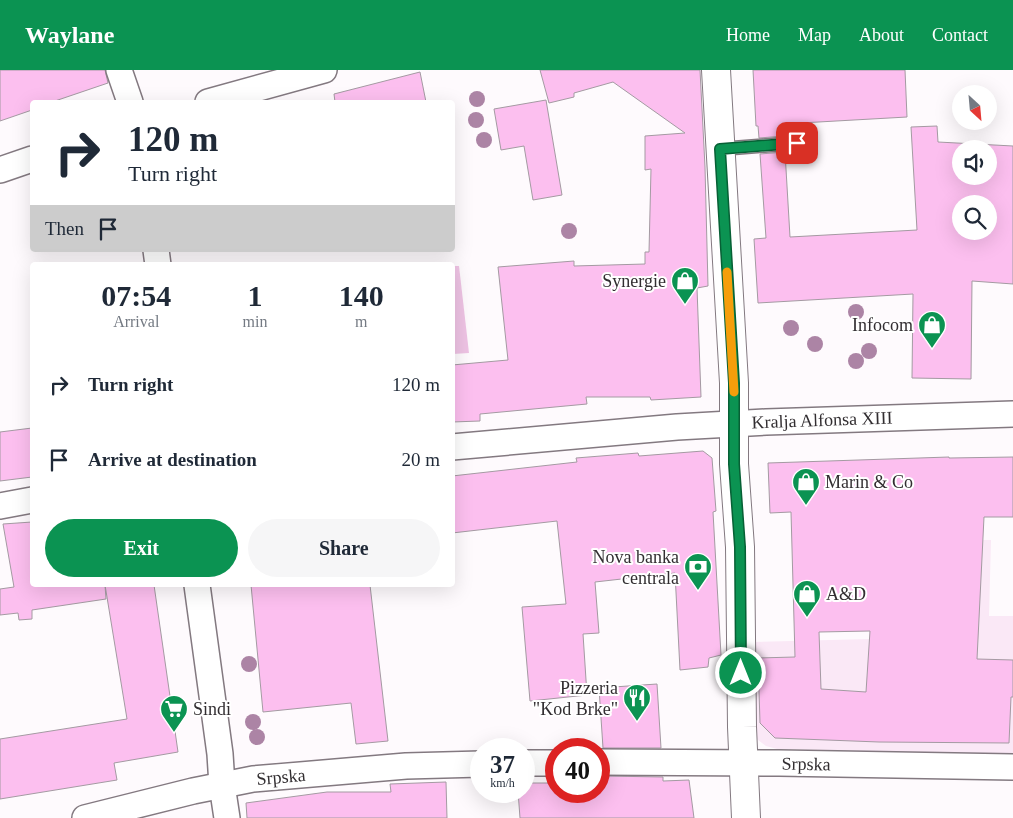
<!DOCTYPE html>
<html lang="en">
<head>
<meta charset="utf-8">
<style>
	:root { --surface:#fff; --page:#f6f6f7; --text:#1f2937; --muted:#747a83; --accent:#0b9352 }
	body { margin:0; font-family:Georgia,serif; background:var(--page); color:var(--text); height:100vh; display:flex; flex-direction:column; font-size:19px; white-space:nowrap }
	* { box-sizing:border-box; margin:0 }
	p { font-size:16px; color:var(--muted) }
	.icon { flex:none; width:28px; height:28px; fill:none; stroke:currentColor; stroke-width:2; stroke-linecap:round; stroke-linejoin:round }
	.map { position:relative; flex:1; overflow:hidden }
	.details { position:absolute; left:30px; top:192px; width:425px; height:325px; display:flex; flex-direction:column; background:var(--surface); border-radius:5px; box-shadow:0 5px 20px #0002 }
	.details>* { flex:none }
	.hud { position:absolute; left:30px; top:30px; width:425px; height:152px; border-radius:5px; box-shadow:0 5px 20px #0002; background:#fff; color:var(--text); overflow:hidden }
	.needle { width:32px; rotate:154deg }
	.fabs { position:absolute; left:952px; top:15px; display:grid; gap:10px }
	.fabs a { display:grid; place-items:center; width:45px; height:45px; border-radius:50%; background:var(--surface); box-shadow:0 5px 20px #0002; font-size:25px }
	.speed { position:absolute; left:470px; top:668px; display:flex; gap:10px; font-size:25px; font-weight:700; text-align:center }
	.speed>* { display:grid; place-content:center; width:65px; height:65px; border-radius:50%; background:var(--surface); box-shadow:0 5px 20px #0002; line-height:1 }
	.speed small { font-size:12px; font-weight:400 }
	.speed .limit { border:8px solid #d22; background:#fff; color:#111 }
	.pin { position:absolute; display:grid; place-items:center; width:42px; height:42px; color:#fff; margin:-21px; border-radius:10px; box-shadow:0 2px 8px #0006 }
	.me { position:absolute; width:55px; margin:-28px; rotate:0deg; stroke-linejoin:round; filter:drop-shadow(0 0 4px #0008) }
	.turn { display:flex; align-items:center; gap:18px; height:105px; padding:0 15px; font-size:22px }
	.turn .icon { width:65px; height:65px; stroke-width:2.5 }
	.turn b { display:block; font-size:35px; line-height:42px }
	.then { display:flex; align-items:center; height:48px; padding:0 15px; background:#0003; gap:10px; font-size:19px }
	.eta { display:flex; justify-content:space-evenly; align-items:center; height:85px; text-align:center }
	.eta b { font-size:30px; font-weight:700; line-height:35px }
	.button { display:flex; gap:10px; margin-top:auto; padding:10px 15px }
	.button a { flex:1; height:58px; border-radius:30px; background:var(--accent); color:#fff; font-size:20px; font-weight:700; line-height:58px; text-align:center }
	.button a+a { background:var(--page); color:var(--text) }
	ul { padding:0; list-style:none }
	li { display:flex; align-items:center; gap:15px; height:75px; padding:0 15px }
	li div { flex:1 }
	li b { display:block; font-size:19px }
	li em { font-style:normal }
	header { display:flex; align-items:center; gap:30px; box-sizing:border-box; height:70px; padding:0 25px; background:var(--accent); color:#fff }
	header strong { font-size:24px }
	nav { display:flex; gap:28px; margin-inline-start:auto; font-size:18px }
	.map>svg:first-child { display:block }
</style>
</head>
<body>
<header>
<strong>Waylane</strong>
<nav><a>Home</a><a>Map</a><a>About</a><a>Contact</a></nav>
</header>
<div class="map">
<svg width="1013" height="748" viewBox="0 0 1013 748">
	<rect width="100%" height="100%" fill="#fefafd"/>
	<path fill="#fae8f6" d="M867 470H991L989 546H1013V685L777 679 766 676 758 670 754 663 752 572 870 569Z"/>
	<path fill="#eec3e4" d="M453 196H459L469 283 453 284Z"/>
	<g fill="#fcbfef" stroke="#a49aa2" fill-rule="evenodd">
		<path d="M0 0H105L108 13 52 32H32V40L0 51Z"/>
		<path d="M540 0H700L705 97 708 216 697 218 701 327 651 330 650 327H586L587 334 480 344V351L452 352V295L508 290 498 197 574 191V196L645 194V182H649L651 99 645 100V66L685 63 613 12 574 23V27L549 33Z"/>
		<path d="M753 0H905L907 47 783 54 784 66 759 68 758 56H756Z"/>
		<path d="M420 2 426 32H335L334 24Z"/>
		<path d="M546 30 562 125 533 130 524 76 501 80 494 39Z"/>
		<path d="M937 56 938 72 1013 76V214L972 211 971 309 912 308 913 224 758 233 754 169 766 168 760 84 785 82 790 167 917 160 911 57ZM961 79H989V106H961ZM961 134H989V161H961Z"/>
		<path d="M32 358V407L0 411V362Z"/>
		<path d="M703 381 712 388 716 441 713 442 721 585 709 588 708 597 680 600 675 503 595 512 599 563 583 564 587 625 530 631 522 537 566 534 557 451 452 463V406L577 392 576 388 638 383 639 386Z"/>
		<path d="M949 387V388L1013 387V447H984L977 589 1013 590V627H1011L1009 673 879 672 775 668 760 653 758 588 795 587 791 442 770 443 768 393ZM870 561 866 622 821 619 819 562Z"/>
		<path d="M32 452V515H105L106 529 32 540V549L19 550 18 543 0 545V519L14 517 3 454Z"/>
		<path d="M105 515H154L178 682 114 693 117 710 0 729V669L127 649Z"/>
		<path d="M251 515H370L388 671 356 674 351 633 263 642Z"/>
		<path d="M657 614 661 678H603L599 618Z"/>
		<path d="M604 706 663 707V711L689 710 694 748H520L518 721H524V713H556V721H599V712H605Z"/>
		<path d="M446 712 447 748H247L246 733 327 722H391L390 714Z"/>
	</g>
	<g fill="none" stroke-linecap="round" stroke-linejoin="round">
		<defs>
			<path id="service" d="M720 79 797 73"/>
			<g id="minor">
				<path d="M119 0 130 32"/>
				<path d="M208 32 324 0"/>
				<path d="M0 100 32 89"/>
				<path d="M156 180 158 195"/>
				<path d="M452 377 677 357 766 352 1013 344"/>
				<path d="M0 436 32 430"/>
				<path d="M197 515 220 684 222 715 227 748"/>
				<path d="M599 692 779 693 1013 697"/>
				<path d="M524 693H556"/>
				<path d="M85 748 193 721 253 709 406 696 481 694"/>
			</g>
			<path id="tertiary" d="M716 0 734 313V394L740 477 742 657 746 748"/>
		</defs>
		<use href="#service" stroke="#837980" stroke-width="15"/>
		<use href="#minor" stroke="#837980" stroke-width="28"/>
		<use href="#tertiary" stroke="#837980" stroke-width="30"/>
		<use href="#service" stroke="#fff" stroke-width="12"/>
		<use href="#minor" stroke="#fff" stroke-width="25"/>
		<use href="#tertiary" stroke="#fff" stroke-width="28"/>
	</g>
	<g fill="#ac84a5">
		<circle cx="477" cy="29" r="8"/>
		<circle cx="476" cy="50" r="8"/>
		<circle cx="484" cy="70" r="8"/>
		<circle cx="569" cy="161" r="8"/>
		<circle cx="856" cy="242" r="8"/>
		<circle cx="791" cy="258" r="8"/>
		<circle cx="815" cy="274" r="8"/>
		<circle cx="869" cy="281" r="8"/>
		<circle cx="856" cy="291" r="8"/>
		<circle cx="249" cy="594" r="8"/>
		<circle cx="253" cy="652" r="8"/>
		<circle cx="257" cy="667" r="8"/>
	</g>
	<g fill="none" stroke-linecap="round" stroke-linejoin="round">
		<defs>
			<path id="route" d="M741 603 740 477 734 394V313L720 79 797 73"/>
		</defs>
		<use href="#route" stroke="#076035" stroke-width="12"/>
		<use href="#route" stroke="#0b9352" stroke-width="9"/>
		<path stroke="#f59e0b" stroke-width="9" d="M727 202 734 322"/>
	</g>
	<defs>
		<symbol id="shop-pin" viewBox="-11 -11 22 30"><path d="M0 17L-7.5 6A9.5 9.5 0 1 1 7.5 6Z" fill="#0b9352" stroke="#fff"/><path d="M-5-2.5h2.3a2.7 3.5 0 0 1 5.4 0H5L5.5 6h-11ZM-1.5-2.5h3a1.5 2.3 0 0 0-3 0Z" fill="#fff"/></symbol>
		<symbol id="bank-pin" viewBox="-11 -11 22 30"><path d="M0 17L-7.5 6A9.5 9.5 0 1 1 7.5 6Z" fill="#0b9352" stroke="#fff"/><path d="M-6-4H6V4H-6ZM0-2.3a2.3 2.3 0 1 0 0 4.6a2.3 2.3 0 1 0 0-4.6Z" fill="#fff"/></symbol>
		<symbol id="restaurant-pin" viewBox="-11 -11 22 30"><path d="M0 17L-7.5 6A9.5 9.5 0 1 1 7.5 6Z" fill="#0b9352" stroke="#fff"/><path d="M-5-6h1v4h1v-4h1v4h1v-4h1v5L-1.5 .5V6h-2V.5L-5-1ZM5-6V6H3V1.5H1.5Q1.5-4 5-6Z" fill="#fff"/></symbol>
		<symbol id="supermarket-pin" viewBox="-11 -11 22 30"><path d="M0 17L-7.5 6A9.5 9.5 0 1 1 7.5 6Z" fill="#0b9352" stroke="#fff"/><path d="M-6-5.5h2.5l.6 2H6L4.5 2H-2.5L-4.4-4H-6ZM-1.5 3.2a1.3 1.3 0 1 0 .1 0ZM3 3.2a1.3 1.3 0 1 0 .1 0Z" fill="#fff"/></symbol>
	</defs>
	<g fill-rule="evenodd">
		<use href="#shop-pin" x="669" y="195" width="32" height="43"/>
		<use href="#shop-pin" x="916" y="239" width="32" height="43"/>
		<use href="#shop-pin" x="790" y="396" width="32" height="43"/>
		<use href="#bank-pin" x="682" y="481" width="32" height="43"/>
		<use href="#shop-pin" x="791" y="508" width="32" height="43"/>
		<use href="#restaurant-pin" x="621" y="612" width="32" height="43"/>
		<use href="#supermarket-pin" x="158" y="623" width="32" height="43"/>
	</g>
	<g text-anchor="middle" stroke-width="4" stroke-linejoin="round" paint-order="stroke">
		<g font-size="18" fill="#322e31" stroke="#fff" text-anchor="end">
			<text x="666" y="217">Synergie</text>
			<text x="913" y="261">Infocom</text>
			<text x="825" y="418" text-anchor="start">Marin &amp; Co</text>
			<text x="679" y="493">Nova banka<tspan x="679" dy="21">centrala</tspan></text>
			<text x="826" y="530" text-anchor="start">A&amp;D</text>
			<text x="618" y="624">Pizzeria<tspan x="618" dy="21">"Kod Brke"</tspan></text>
			<text x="193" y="645" text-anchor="start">Sindi</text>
		</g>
		<g font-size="18" fill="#322e31" stroke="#fff">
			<text transform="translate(822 350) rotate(-2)" y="6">Kralja Alfonsa XIII</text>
			<text transform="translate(806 694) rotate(1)" y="6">Srpska</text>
			<text transform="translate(281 707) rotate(-5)" y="6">Srpska</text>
		</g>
	</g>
</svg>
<div class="fabs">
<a><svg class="needle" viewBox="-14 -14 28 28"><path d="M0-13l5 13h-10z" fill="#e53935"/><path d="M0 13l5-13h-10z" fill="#747a83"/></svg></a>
<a><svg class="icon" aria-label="sound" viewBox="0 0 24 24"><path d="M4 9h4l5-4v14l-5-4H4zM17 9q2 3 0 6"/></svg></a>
<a><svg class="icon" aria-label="search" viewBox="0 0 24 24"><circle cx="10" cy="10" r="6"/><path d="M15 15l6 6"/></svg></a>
</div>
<div class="speed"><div>37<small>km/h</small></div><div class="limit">40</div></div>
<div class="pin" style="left:797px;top:73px;background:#d93025"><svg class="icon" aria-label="arrive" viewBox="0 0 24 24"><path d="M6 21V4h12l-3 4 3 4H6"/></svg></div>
<svg class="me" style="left:741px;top:603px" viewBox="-20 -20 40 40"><circle r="17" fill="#0b9352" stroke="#fff" stroke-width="3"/><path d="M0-11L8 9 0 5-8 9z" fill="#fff"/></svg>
<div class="hud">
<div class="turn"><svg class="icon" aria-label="right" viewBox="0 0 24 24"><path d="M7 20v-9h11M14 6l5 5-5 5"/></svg><div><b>120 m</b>Turn right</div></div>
<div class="then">Then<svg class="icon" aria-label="arrive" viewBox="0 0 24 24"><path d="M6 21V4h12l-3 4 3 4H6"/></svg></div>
</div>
<section class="details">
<div class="eta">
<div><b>07:54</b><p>Arrival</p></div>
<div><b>1</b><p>min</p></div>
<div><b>140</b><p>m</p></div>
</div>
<ul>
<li><svg class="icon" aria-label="right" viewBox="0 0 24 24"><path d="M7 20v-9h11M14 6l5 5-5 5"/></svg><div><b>Turn right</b></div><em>120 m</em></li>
<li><svg class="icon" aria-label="arrive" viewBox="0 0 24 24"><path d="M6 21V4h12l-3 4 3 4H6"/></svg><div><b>Arrive at destination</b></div><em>20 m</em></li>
</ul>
<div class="button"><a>Exit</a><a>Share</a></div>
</section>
</div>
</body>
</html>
